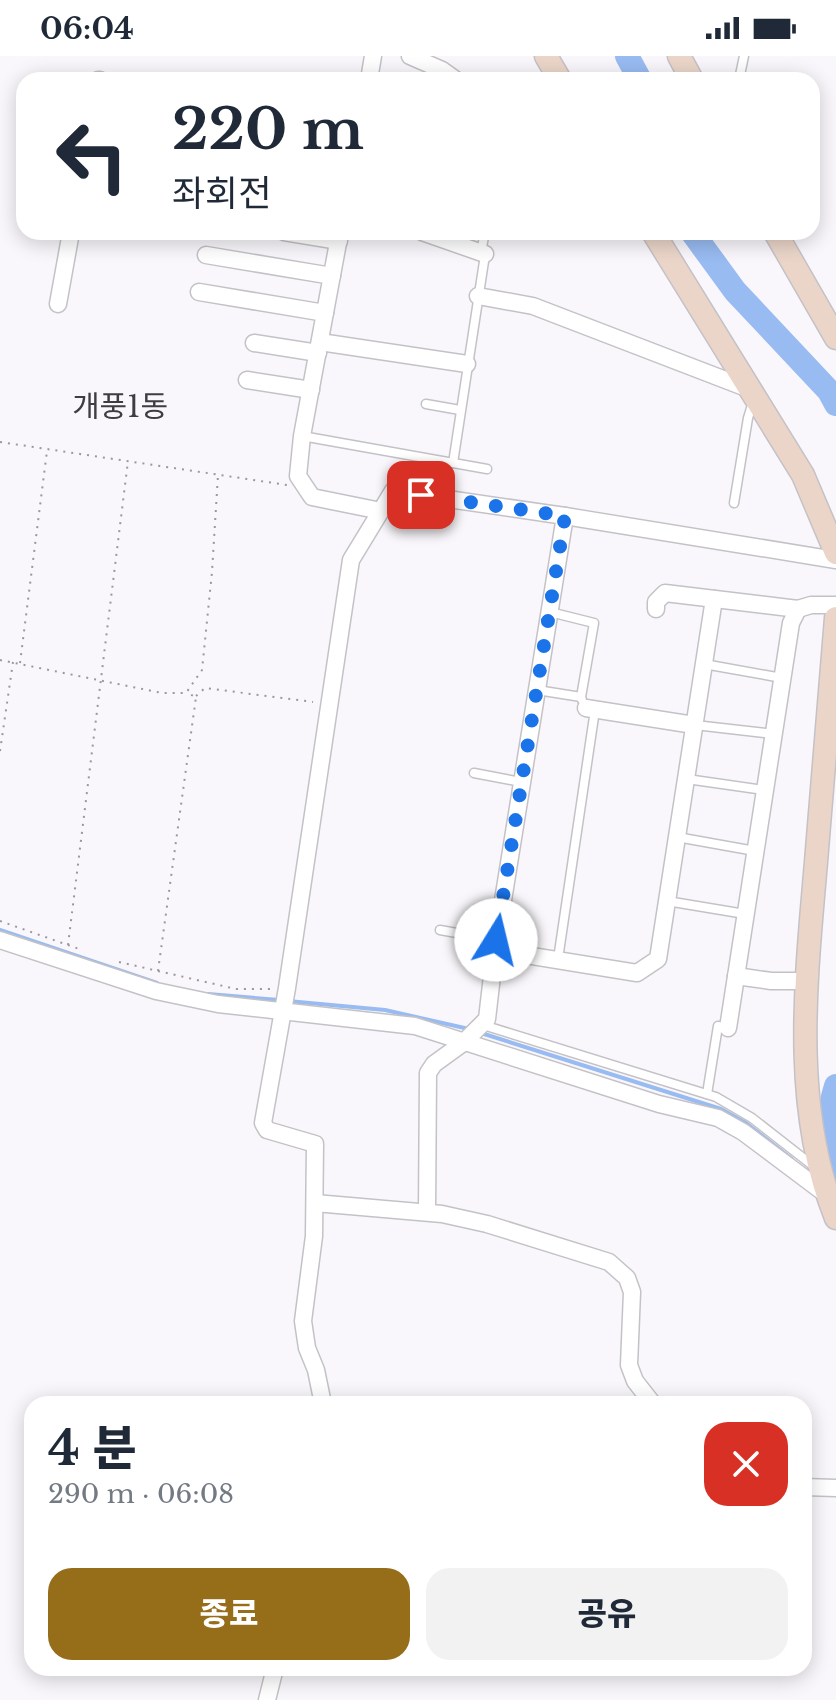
<!DOCTYPE html>
<html lang="ko">
<head>
<meta charset="utf-8">
<style>
	:root { --surface:#fff; --page:#f2f2f3; --text:#1f2937; --muted:#747a83; --accent:#966d18 }
	body { margin:0; font-family:"Libre Baskerville","Noto Sans KR",serif; background:var(--page); color:var(--text); height:100vh; display:flex; flex-direction:column; font-size:30px; white-space:nowrap }
	* { box-sizing:border-box; margin:0 }
	p { font-size:26px; color:var(--muted) }
	.icon { flex:none; width:44px; height:44px; fill:none; stroke:currentColor; stroke-width:2; stroke-linecap:round; stroke-linejoin:round }
	.map { position:relative; flex:1; overflow:hidden }
	.details { position:absolute; left:24px; top:1340px; width:788px; height:280px; display:flex; flex-direction:column; background:var(--surface); border-radius:24px; box-shadow:0 4px 20px #0003 }
	.details>* { flex:none }
	.guide { position:absolute; left:16px; top:16px; width:804px; height:168px; border-radius:24px; box-shadow:0 4px 20px #0003; background:#fff; color:var(--text); overflow:hidden }
	.pin { position:absolute; display:grid; place-items:center; width:68px; height:68px; color:#fff; margin:-34px; border-radius:16px; box-shadow:0 4px 12px #0006 }
	.me { position:absolute; width:88px; margin:-44px; rotate:9deg; stroke-linejoin:round; filter:drop-shadow(0 0 6px #0008) }
	.turn { display:flex; align-items:center; gap:28px; height:168px; padding:0 24px; font-size:36px }
	.turn .icon { width:104px; height:104px; stroke-width:2.5 }
	.turn b { display:block; font-size:56px; line-height:68px }
	.round { display:grid; place-items:center; flex:none; width:84px; height:84px; border-radius:24px; background:var(--page) }
	.summary { display:flex; align-items:center; justify-content:space-between; height:136px; padding:0 24px }
	h1 { font-size:48px; font-weight:800; line-height:60px }
	.action { display:flex; gap:16px; margin-top:auto; padding:16px 24px }
	.action a { flex:1; height:92px; border-radius:24px; background:var(--accent); color:#fff; font-size:32px; font-weight:800; line-height:92px; text-align:center }
	.action a+a { background:var(--page); color:var(--text) }
	.status { display:flex; justify-content:space-between; align-items:center; height:56px; padding:0 40px; background:var(--surface); direction:ltr }
	.status svg { height:22px; fill:currentColor }
	.map>svg:first-child { display:block }
</style>
</head>
<body>
<div class="status"><b>06:04</b><svg viewBox="0 0 49 12"><path d="M0 12V9h3v3zM5 12V6h3v6zM10 12V3h3v9zM15 12V0h3v12zM26 1h20v11H26zM47 4h2v5h-2z"/></svg></div>
<div class="map">
<svg width="836" height="1644" viewBox="0 0 836 1644">
	<rect width="100%" height="100%" fill="#f9f7fb"/>
	<g fill="none" stroke-linecap="round" stroke-linejoin="round">
		<g stroke="#98bbf1" stroke-width="4">
			<path d="M0 874 157 927"/>
			<path d="M208 938 279 944"/>
			<path d="M288 945 385 954 469 973"/>
			<path d="M481 977 721 1053 746 1067 792 1103"/>
		</g>
		<g stroke="#98bbf1" stroke-width="24">
			<path d="M627 0 640 24"/>
			<path d="M692 176 735 235 829 335 836 348"/>
			<path d="M836 1030C828 1054 827 1087 836 1111"/>
		</g>
		<defs>
			<g id="lane">
				<path d="M740 19 744 0"/>
				<path d="M481 196 485 176"/>
				<path d="M426 348 460 354"/>
				<path d="M302 380 487 413"/>
				<path d="M453 407 485 199"/>
				<path d="M734 447 748 362 753 346"/>
				<path d="M550 556 594 567 581 641"/>
				<path d="M704 608 782 622"/>
				<path d="M537 634 581 641 582 644"/>
				<path d="M695 669 774 678"/>
				<path d="M474 717 521 726"/>
				<path d="M687 723 764 734"/>
				<path d="M677 781 755 795"/>
				<path d="M667 845 745 858"/>
				<path d="M440 874 496 884"/>
				<path d="M558 903 595 654"/>
				<path d="M483 969 716 1041 752 1062 816 1112"/>
				<path d="M707 1038 718 970 728 972"/>
			</g>
			<g id="street">
				<path d="M410 0 442 14 456 24"/>
				<path d="M98 24H100"/>
				<path d="M369 24 373 0"/>
				<path d="M284 176 339 185"/>
				<path d="M340 176 302 380 298 420 312 441 381 455"/>
				<path d="M422 176 485 198"/>
				<path d="M206 199 332 220"/>
				<path d="M199 236 325 257"/>
				<path d="M478 240 533 250 749 333"/>
				<path d="M58 248 71 176"/>
				<path d="M320 286 467 308"/>
				<path d="M254 287 318 297"/>
				<path d="M247 324 311 334"/>
				<path d="M565 460 836 504"/>
				<path d="M656 553V546L665 537 798 553 811 549H836"/>
				<path d="M586 652 694 669"/>
				<path d="M0 884 156 935 218 948 415 970 659 1048 718 1062 743 1076 827 1139"/>
				<path d="M495 894 637 917 658 903 714 543"/>
				<path d="M736 920 771 925H806"/>
				<path d="M728 972 791 567 798 553"/>
				<path d="M315 1147 442 1158 487 1168 609 1206 627 1222 632 1236 629 1309 635 1325 653 1348"/>
				<path d="M323 1348 316 1314 307 1292 303 1265 314 1180 315 1088 267 1074 263 1067 287 932 351 504 393 435 565 460 495 894 487 963 463 987 434 1008 428 1017 427 1156"/>
				<path d="M804 1431 836 1432"/>
				<path d="M267 1644 275 1612"/>
			</g>
			<g id="secondary">
				<path d="M546 0 560 24"/>
				<path d="M679 0 692 24"/>
				<path d="M653 176 803 419 836 497"/>
				<path d="M775 176 836 282"/>
				<path d="M836 562C829 643 823 725 816 806 806 924 791 1050 836 1162"/>
			</g>
		</defs>
		<use href="#lane" stroke="#c4c2c6" stroke-width="11"/>
		<use href="#street" stroke="#c4c2c6" stroke-width="19"/>
		<use href="#secondary" stroke="#c4c2c6" stroke-width="25"/>
		<g stroke="#99989b" stroke-width="2" stroke-dasharray="2 6" stroke-linecap="butt">
			<path d="M0 386 287 429"/>
			<path d="M0 604 162 637H186L202 614 212 516 218 419"/>
			<path d="M20 607 47 395"/>
			<path d="M196 640 205 632 313 646"/>
			<path d="M0 695 13 606"/>
			<path d="M0 865 82 894"/>
			<path d="M68 889 128 405"/>
			<path d="M119 906 236 933H273"/>
			<path d="M158 915 196 641 187 637"/>
		</g>
		<use href="#lane" stroke="#fff" stroke-width="8"/>
		<use href="#street" stroke="#fff" stroke-width="16"/>
		<use href="#secondary" stroke="#ebd5c9" stroke-width="22"/>
	</g>
	<g fill="none" stroke-linecap="round" stroke-linejoin="round">
		<path stroke="#1a73e8" stroke-width="14" stroke-dasharray="0 25.2" d="M421 439 565 460 496 884"/>
	</g>
	<g text-anchor="middle" stroke-width="6" stroke-linejoin="round" paint-order="stroke">
		<g font-size="30" fill="#3f3d40" stroke="#f9f7fb">
			<text x="120" y="361">개풍1동</text>
		</g>
	</g>
</svg>
<div class="pin" style="left:421px;top:439px;background:#d93025"><svg class="icon" aria-label="arrive" viewBox="0 0 24 24"><path d="M6 21V4h12l-3 4 3 4H6"/></svg></div>
<svg class="me" style="left:496px;top:884px" viewBox="-20 -20 40 40"><circle r="19" fill="#fff"/><path d="M0-13L10 11 0 6-10 11z" fill="#1a73e8"/></svg>
<div class="guide">
<div class="turn"><svg class="icon" aria-label="left" viewBox="0 0 24 24"><path d="M17 20v-9H6M10 6l-5 5 5 5"/></svg><div><b>220 m</b>좌회전</div></div>
</div>
<section class="details">
<div class="summary"><div><h1>4 분</h1><p>290 m · 06:08</p></div><a class="round" style="background:#d93025;color:#fff"><svg class="icon" aria-label="close" viewBox="0 0 24 24"><path d="M6 6l12 12M18 6L6 18"/></svg></a></div>
<div class="action"><a>종료</a><a>공유</a></div>
</section>
</div>
</body>
</html>
